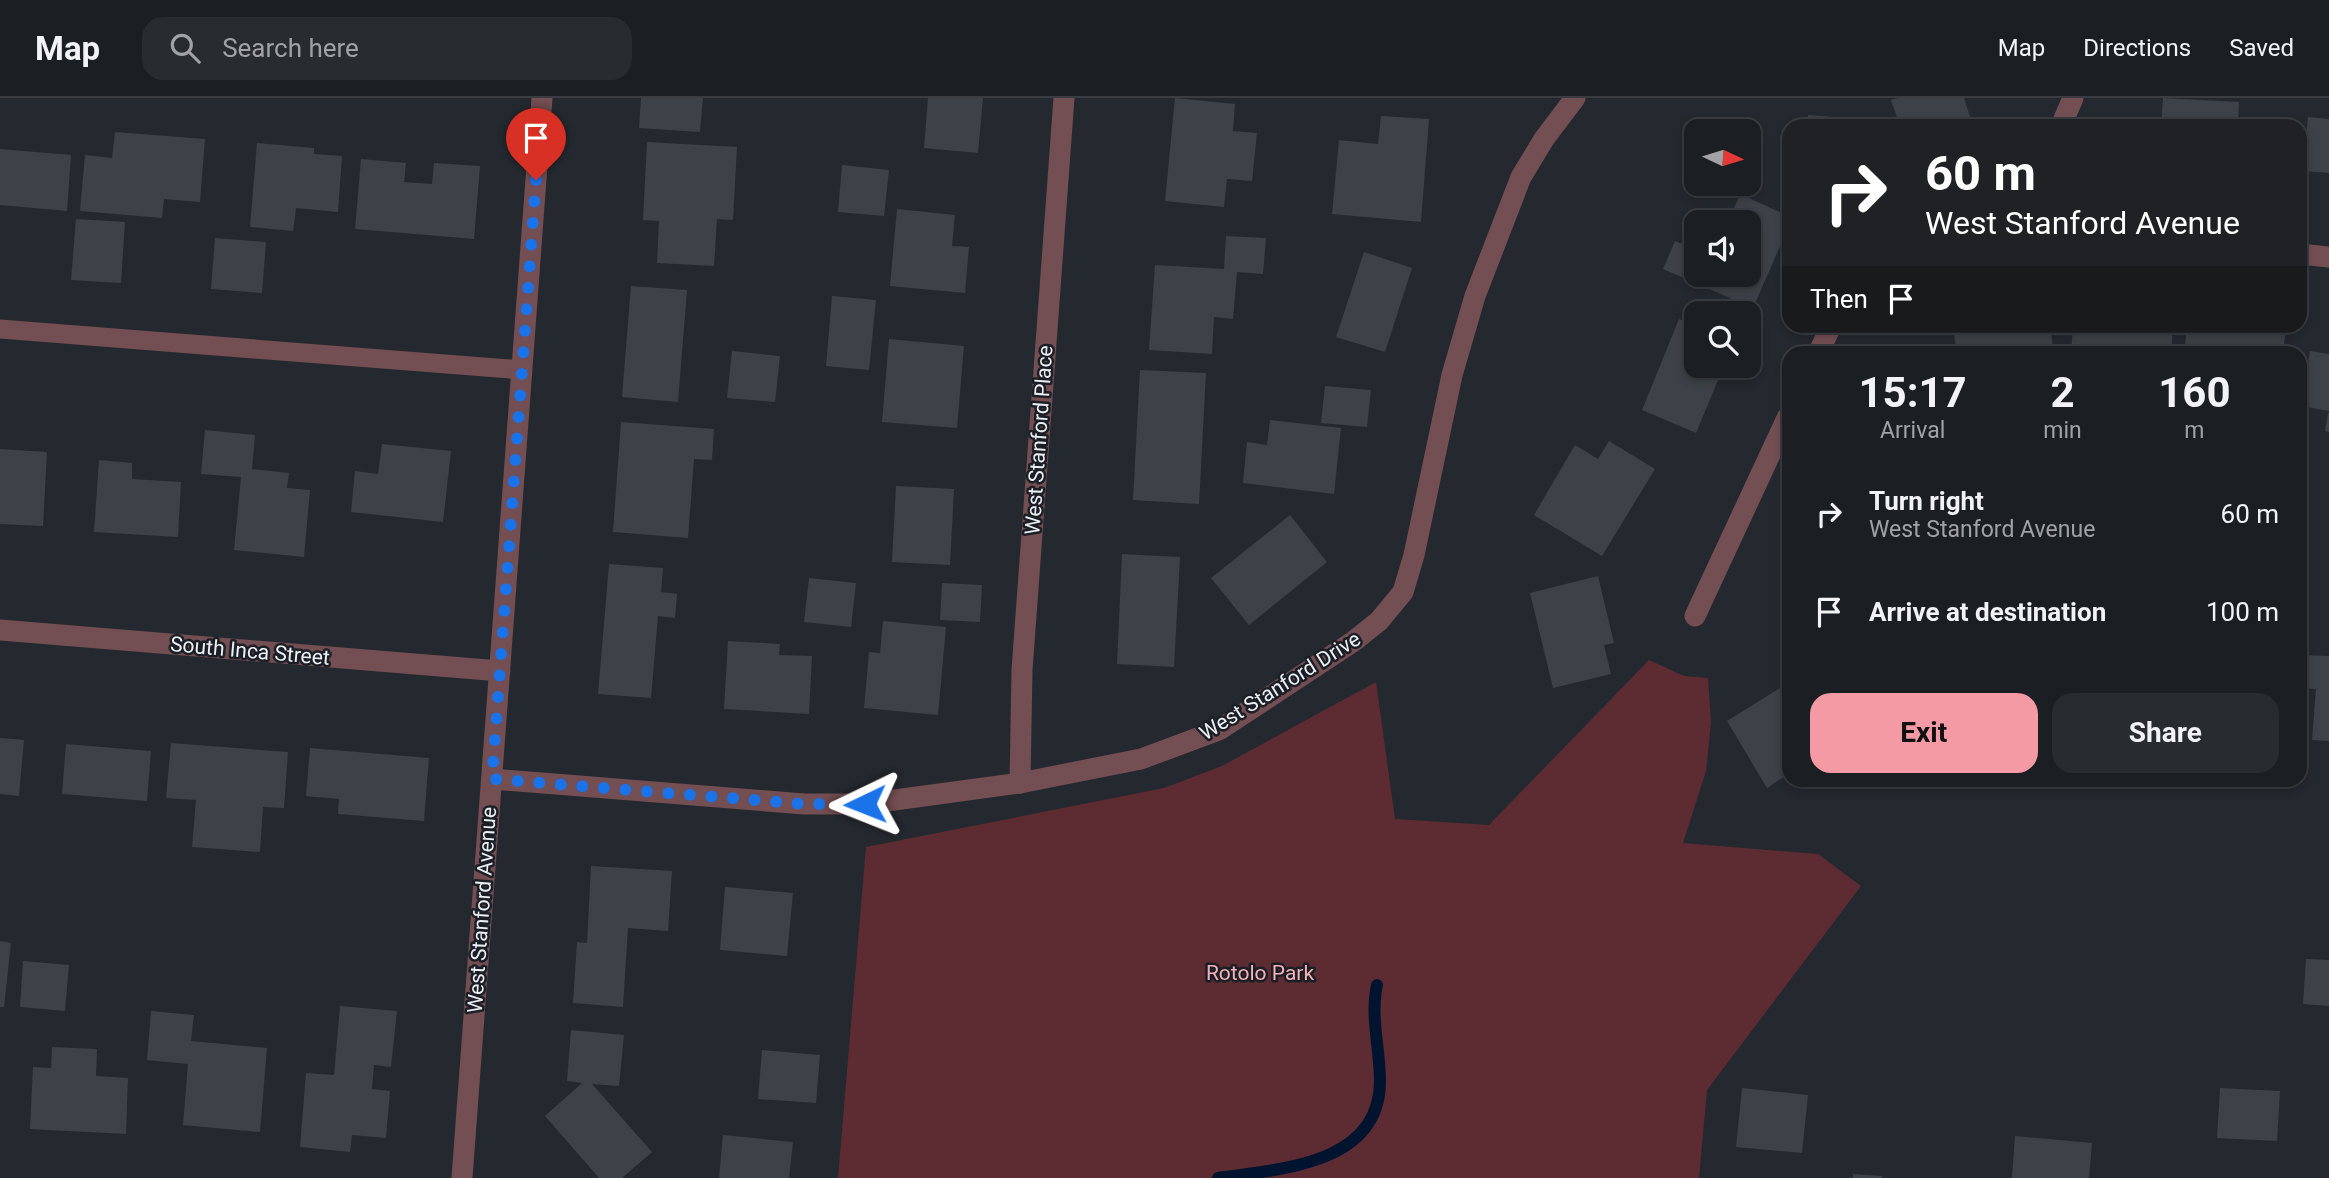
<!DOCTYPE html>
<html lang="en">
<head>
<meta charset="utf-8">
<style>
	:root { --surface:#1b1f23; --page:#282c30; --text:#f1f3f6; --muted:#a0a2a6; --line:#393d41; --accent:#f49aa5 }
	body { margin:0; font-family:Roboto,sans-serif; background:var(--page); color:var(--text); height:100vh; display:flex; flex-direction:column; font-size:26px; white-space:nowrap }
	* { box-sizing:border-box; margin:0 }
	p { font-size:23px; color:var(--muted) }
	.icon { flex:none; width:38px; height:38px; fill:none; stroke:currentColor; stroke-width:2; stroke-linecap:round; stroke-linejoin:round }
	.map { position:relative; flex:1; overflow:hidden }
	.panel { position:absolute; left:1782px; top:248px; width:525px; height:441px; display:flex; flex-direction:column; background:var(--surface); border-radius:21px; box-shadow:0 4px 10px #0003,0 0 0 2px var(--line) }
	.panel>* { flex:none }
	.banner { position:absolute; left:1782px; top:21px; width:525px; height:214px; border-radius:21px; box-shadow:0 4px 10px #0003,0 0 0 2px var(--line); background:#202124; color:#fff; overflow:hidden }
	.needle { width:46px; rotate:94deg }
	.fabs { position:absolute; left:1684px; top:21px; display:grid; gap:14px }
	.fabs a { display:grid; place-items:center; width:77px; height:77px; border-radius:14px; background:var(--surface); box-shadow:0 4px 10px #0003,0 0 0 2px var(--line); font-size:35px }
	.pin { position:absolute; display:grid; place-items:center; width:60px; height:60px; color:#fff; margin:-72px -30px; border-radius:50% 50% 50% 0; rotate:-45deg; box-shadow:0 0 7px #0007 }
	.pin .icon { rotate:45deg }
	.me { position:absolute; width:77px; margin:-38px; rotate:268deg; stroke-linejoin:round; filter:drop-shadow(0 0 5px #0008) }
	.turn { display:flex; align-items:center; gap:24px; height:147px; padding:0 28px; font-size:32px }
	.turn .icon { width:91px; height:91px; stroke-width:2.5 }
	.turn b { display:block; font-size:49px; line-height:60px }
	.then { display:flex; align-items:center; height:66px; padding:0 28px; background:#0003; gap:14px; font-size:26px }
	.eta { display:flex; justify-content:space-evenly; align-items:center; height:119px; text-align:center }
	.eta b { font-size:42px; font-weight:700; line-height:49px }
	.action { display:flex; gap:14px; margin-top:auto; padding:14px 28px }
	.action a { flex:1; height:80px; border-radius:21px; background:var(--accent); color:#111; font-size:28px; font-weight:700; line-height:80px; text-align:center }
	.action a+a { background:var(--page); color:var(--text) }
	ul { padding:0; list-style:none }
	li { display:flex; align-items:center; gap:21px; height:98px; padding:0 28px }
	li div { flex:1 }
	li b { display:block; font-size:26px }
	li em { font-style:normal }
	header { display:flex; align-items:center; gap:42px; box-sizing:border-box; height:98px; padding:0 35px; background:var(--surface); border-bottom:2px solid var(--line) }
	header strong { font-size:33px }
	nav { display:flex; gap:38px; margin-inline-start:auto; font-size:24px }
	.search { width:490px; height:63px; background:var(--page); display:flex; align-items:center; gap:18px; box-sizing:border-box; padding:0 24px; border-radius:21px; color:var(--muted); font-size:26px }
	.map>svg:first-child { display:block }
</style>
</head>
<body>
<header>
<strong>Map</strong>
<div class="search"><svg class="icon" aria-label="search" viewBox="0 0 24 24"><circle cx="10" cy="10" r="6"/><path d="M15 15l6 6"/></svg>Search here</div>
<nav><a>Map</a><a>Directions</a><a>Saved</a></nav>
</header>
<div class="map">
<svg width="2329" height="1080" viewBox="0 0 2329 1080">
	<rect width="100%" height="100%" fill="#24292f"/>
	<path fill="#5d2c33" d="M1649 562 1684 578 1708 580 1711 625 1706 673 1683 745 1818 756 1861 788 1707 992 1699 1080H838L866 749 1164 690 1222 668 1376 584 1395 721 1489 727Z"/>
	<g fill="none" stroke-linecap="round" stroke-linejoin="round">
		<path stroke="#001430" stroke-width="12" d="M1218 1080C1279 1071 1380 1067 1380 983 1380 951 1370 918 1377 887"/>
	</g>
	<g fill="#3d4248">
		<path d="M641 0H703L700 34 639 30Z"/>
		<path d="M928 0H983L978 55 924 50Z"/>
		<path d="M1175 0 1235 6 1233 33 1257 35 1252 83 1227 81 1224 109 1165 103Z"/>
		<path d="M1898 0H1964L1973 28H1900L1891 2Z"/>
		<path d="M2163 0 2239 4 2238 24 2259 25V28H2161Z"/>
		<path d="M1808 17 1847 20 1846 28H1807Z"/>
		<path d="M1381 18 1429 21 1421 124 1332 116 1339 42 1378 46Z"/>
		<path d="M2308 19 2329 21V75L2303 73Z"/>
		<path d="M115 34 205 41 200 104 164 101 162 120 80 113 85 57 112 60Z"/>
		<path d="M647 44 737 49 733 122 717 121 714 168 657 165 659 123 643 122Z"/>
		<path d="M257 45 314 50V56L342 58 338 114 296 110 293 133 250 129Z"/>
		<path d="M0 51 71 57 67 113 0 107Z"/>
		<path d="M361 61 406 65 404 84 432 86 434 65 480 68 474 141 355 131Z"/>
		<path d="M842 67 889 72 884 118 838 114Z"/>
		<path d="M1740 96 1788 118V130L1753 210 1663 171 1675 143 1696 152V177H1748V124H1728Z"/>
		<path d="M897 111 955 117 952 148 969 149 965 195 890 188Z"/>
		<path d="M76 121 125 124 121 185 71 182Z"/>
		<path d="M1226 138 1266 140 1263 176 1237 174 1233 221 1214 219 1212 256 1149 252 1155 167 1224 171Z"/>
		<path d="M215 140 266 144 262 195 211 191Z"/>
		<path d="M1364 154 1412 170 1385 254 1336 239Z"/>
		<path d="M631 188 687 192 678 304 622 299Z"/>
		<path d="M832 198 876 202 869 272 826 268Z"/>
		<path d="M1679 221 1696 228V268H1724L1696 335 1642 312Z"/>
		<path d="M1970 228H2050L2054 256H1957L1953 230Z"/>
		<path d="M2073 228 2173 229 2171 256H2071Z"/>
		<path d="M2187 229 2285 237 2283 256H2184Z"/>
		<path d="M889 241 964 248 957 330 882 324Z"/>
		<path d="M732 253 780 258 775 304 727 300Z"/>
		<path d="M2310 253 2329 256V313L2301 308Z"/>
		<path d="M1140 272 1206 275 1199 406 1133 402Z"/>
		<path d="M1325 288 1371 292 1367 329 1321 325Z"/>
		<path d="M2328 315H2329V334L2325 333Z"/>
		<path d="M1270 322 1341 330 1334 396 1243 385 1247 344 1267 347Z"/>
		<path d="M621 324 714 331 712 362 694 361 688 440 613 434Z"/>
		<path d="M205 332 255 337 252 371 289 375 287 390 310 392 304 459 234 452 241 379 201 376Z"/>
		<path d="M1609 343 1655 371 1602 458 1534 417 1575 347 1598 361Z"/>
		<path d="M382 346 451 353 443 424 351 414 355 373 378 376Z"/>
		<path d="M0 351 47 354 43 428 0 426Z"/>
		<path d="M99 362 132 365V381L181 384 178 439 94 434Z"/>
		<path d="M896 388 954 391 950 467 892 464Z"/>
		<path d="M1290 417 1327 464 1249 527 1211 480Z"/>
		<path d="M1122 456 1180 459 1174 569 1117 566Z"/>
		<path d="M609 466 663 470 661 494 677 496 675 520 658 518 651 600 598 596Z"/>
		<path d="M1598 478 1614 545 1604 547 1611 576 1553 590 1530 495Z"/>
		<path d="M809 480 856 485 851 529 804 524Z"/>
		<path d="M942 485 982 487 980 524 940 522Z"/>
		<path d="M883 523 946 529 938 617 864 610 869 554 880 555Z"/>
		<path d="M728 543 780 546 779 557 812 558 809 616 724 611Z"/>
		<path d="M2303 557 2329 558V643L2312 642 2316 591 2301 590Z"/>
		<path d="M1788 585V676L1767 690 1727 623Z"/>
		<path d="M0 640 24 642 19 698 0 696Z"/>
		<path d="M171 645 288 654 284 710 263 709 260 754 192 749 196 702 166 700Z"/>
		<path d="M66 646 151 653 147 703 62 696Z"/>
		<path d="M310 650 429 660 424 723 338 716 339 701 306 698Z"/>
		<path d="M591 768 672 773 668 833 628 830 623 909 573 905 577 844 587 845Z"/>
		<path d="M725 789 793 795 787 858 720 852Z"/>
		<path d="M0 843 11 845 4 909H0Z"/>
		<path d="M2306 861 2329 862V908L2303 906Z"/>
		<path d="M23 863 69 867 65 913 20 909Z"/>
		<path d="M340 908 397 913 391 969 374 967 372 991 390 993 386 1040 352 1037 350 1054 300 1049 306 975 334 977Z"/>
		<path d="M151 913 194 917 191 943 267 950 260 1034 183 1027 188 966 147 962Z"/>
		<path d="M571 932 624 937 619 988 592 986 652 1054 622 1080H599L545 1018 582 985 567 983Z"/>
		<path d="M52 949 97 951 96 978 128 980 126 1036 30 1031 33 969 51 970Z"/>
		<path d="M762 952 820 957 816 1005 758 1001Z"/>
		<path d="M1742 990 1808 997 1802 1055 1736 1049Z"/>
		<path d="M2220 990 2280 993 2277 1043 2217 1040Z"/>
		<path d="M723 1037 793 1044 789 1080H719Z"/>
		<path d="M2015 1038 2092 1045 2089 1080H2012Z"/>
		<path d="M1853 1076 1882 1078V1080H1853Z"/>
	</g>
	<g fill="none" stroke-linecap="round" stroke-linejoin="round">
		<path stroke="#734e52" stroke-width="19" d="M0 231 522 272"/>
		<g stroke="#734e52" stroke-width="21">
			<path d="M2061 28 2073 0"/>
			<path d="M2300 156 2329 159"/>
			<path d="M1818 256 1831 228"/>
			<path d="M1695 518 1788 318"/>
			<path d="M0 532 500 573"/>
			<path d="M492 681 804 706H865L1020 685 1141 661 1219 632 1354 543 1379 523 1403 494 1414 457 1452 277 1475 198 1521 79 1544 41 1575 0"/>
			<path d="M1020 685 1022 572 1064 0"/>
			<path d="M462 1080 542 0"/>
		</g>
	</g>
	<g fill="none" stroke-linecap="round" stroke-linejoin="round">
		<path stroke="#1a73e8" stroke-width="12" stroke-dasharray="0 21.6" d="M536 82 492 681 804 706H865"/>
	</g>
	<g text-anchor="middle" stroke-width="5" stroke-linejoin="round" paint-order="stroke">
		<g font-size="21" fill="#ebeef2" stroke="#1a1f25">
			<text transform="translate(1039 342) rotate(-86)" y="7">West Stanford Place</text>
			<text transform="translate(250 553) rotate(5)" y="7">South Inca Street</text>
			<text transform="translate(1280 588) rotate(-32)" y="7">West Stanford Drive</text>
			<text transform="translate(482 812) rotate(-86)" y="7">West Stanford Avenue</text>
		</g>
		<g font-size="21" fill="#f6afb7" stroke="#1a1f25">
			<text x="1260" y="882">Rotolo Park</text>
		</g>
	</g>
</svg>
<div class="fabs">
<a><svg class="needle" viewBox="-14 -14 28 28"><path d="M0-13l5 13h-10z" fill="#e53935"/><path d="M0 13l5-13h-10z" fill="#a0a2a6"/></svg></a>
<a><svg class="icon" aria-label="sound" viewBox="0 0 24 24"><path d="M4 9h4l5-4v14l-5-4H4zM17 9q2 3 0 6"/></svg></a>
<a><svg class="icon" aria-label="search" viewBox="0 0 24 24"><circle cx="10" cy="10" r="6"/><path d="M15 15l6 6"/></svg></a>
</div>
<div class="pin" style="left:536px;top:82px;background:#d93025"><svg class="icon" aria-label="arrive" viewBox="0 0 24 24"><path d="M6 21V4h12l-3 4 3 4H6"/></svg></div>
<svg class="me" style="left:865px;top:706px" viewBox="-20 -20 40 40"><path d="M0-17L14 15 0 8-14 15z" fill="#1a73e8" stroke="#fff" stroke-width="4"/></svg>
<div class="banner">
<div class="turn"><svg class="icon" aria-label="right" viewBox="0 0 24 24"><path d="M7 20v-9h11M14 6l5 5-5 5"/></svg><div><b>60 m</b>West Stanford Avenue</div></div>
<div class="then">Then<svg class="icon" aria-label="arrive" viewBox="0 0 24 24"><path d="M6 21V4h12l-3 4 3 4H6"/></svg></div>
</div>
<section class="panel">
<div class="eta">
<div><b>15:17</b><p>Arrival</p></div>
<div><b>2</b><p>min</p></div>
<div><b>160</b><p>m</p></div>
</div>
<ul>
<li><svg class="icon" aria-label="right" viewBox="0 0 24 24"><path d="M7 20v-9h11M14 6l5 5-5 5"/></svg><div><b>Turn right</b><p>West Stanford Avenue</p></div><em>60 m</em></li>
<li><svg class="icon" aria-label="arrive" viewBox="0 0 24 24"><path d="M6 21V4h12l-3 4 3 4H6"/></svg><div><b>Arrive at destination</b></div><em>100 m</em></li>
</ul>
<div class="action"><a>Exit</a><a>Share</a></div>
</section>
</div>
</body>
</html>
